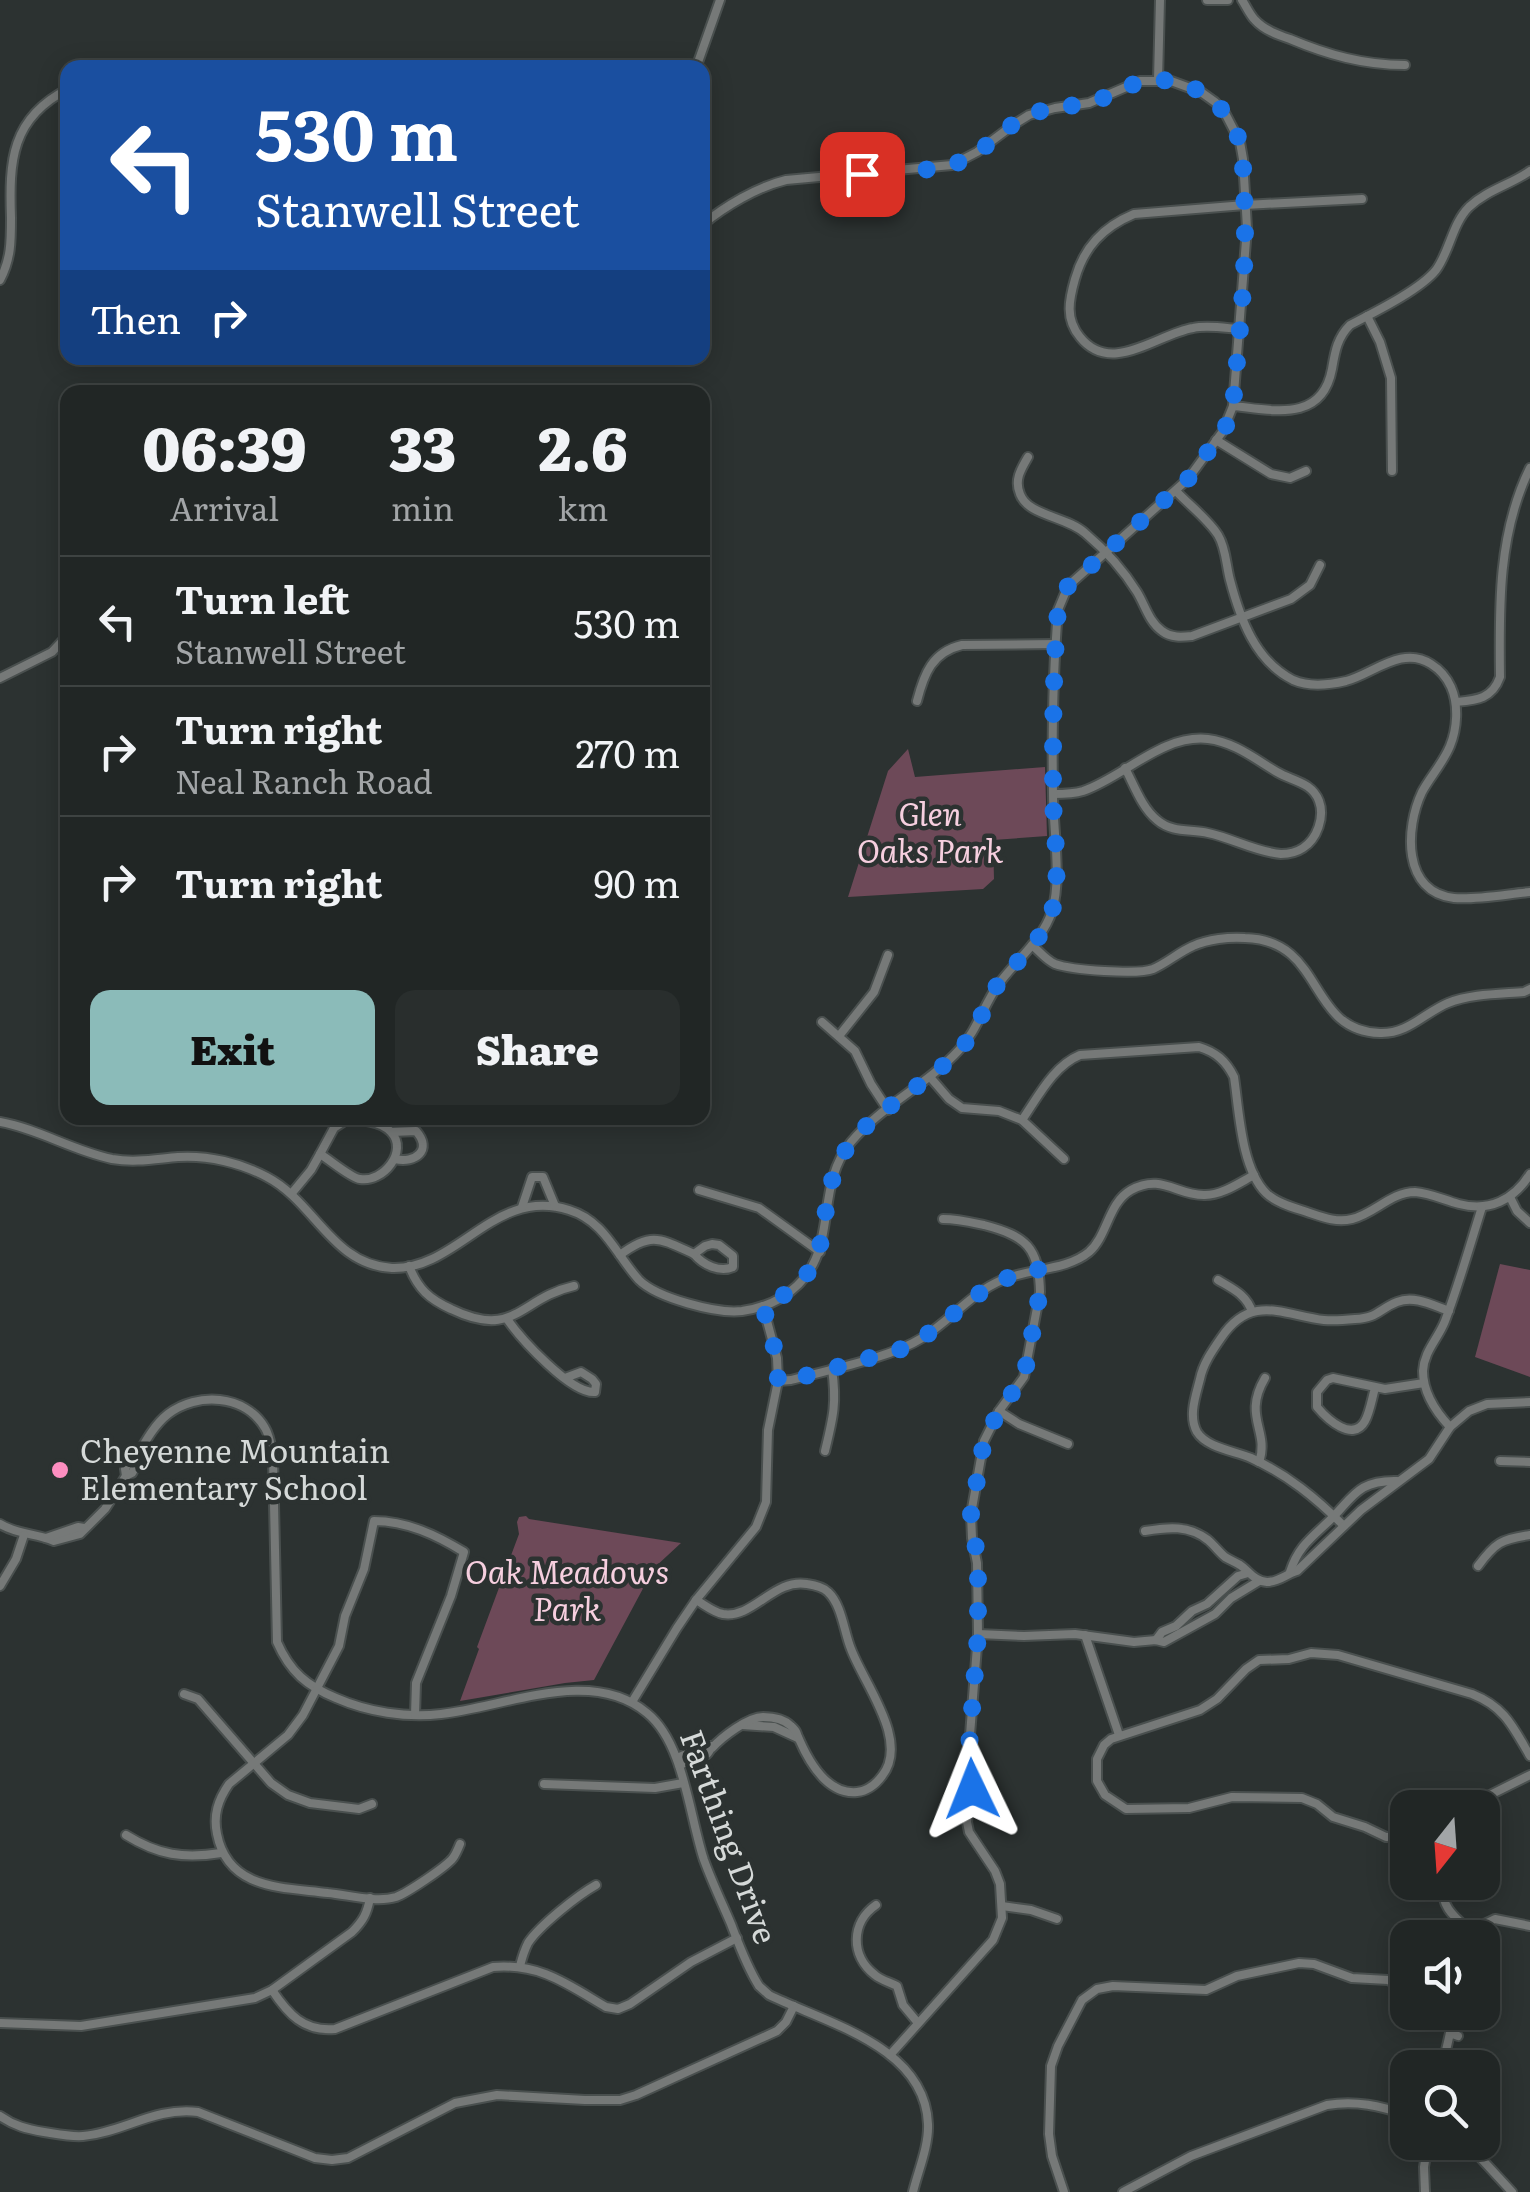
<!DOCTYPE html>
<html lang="en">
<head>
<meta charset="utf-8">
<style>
	:root { --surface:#212625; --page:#292e2d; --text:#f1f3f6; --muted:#a2a5a7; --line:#3e4342; --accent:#8bbbb9 }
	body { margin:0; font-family:Literata,serif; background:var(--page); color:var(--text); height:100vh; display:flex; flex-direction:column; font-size:38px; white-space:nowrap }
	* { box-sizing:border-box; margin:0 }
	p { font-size:32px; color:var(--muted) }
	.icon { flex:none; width:55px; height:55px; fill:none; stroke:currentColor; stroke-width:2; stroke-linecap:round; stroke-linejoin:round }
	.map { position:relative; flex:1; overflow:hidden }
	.side { position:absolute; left:60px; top:385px; width:650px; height:740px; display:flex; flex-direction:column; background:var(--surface); border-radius:20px; box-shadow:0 5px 25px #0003,0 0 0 2px var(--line) }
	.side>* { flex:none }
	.hud { position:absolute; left:60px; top:60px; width:650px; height:305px; border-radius:20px; box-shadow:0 5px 25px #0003,0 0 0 2px var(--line); background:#1a4fa0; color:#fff; overflow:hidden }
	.needle { width:65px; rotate:197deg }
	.tools { position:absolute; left:1390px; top:1790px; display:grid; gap:20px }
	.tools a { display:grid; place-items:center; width:110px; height:110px; border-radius:20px; background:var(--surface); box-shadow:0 5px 25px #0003,0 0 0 2px var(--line); font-size:50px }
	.pin { position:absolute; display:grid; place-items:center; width:85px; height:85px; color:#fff; margin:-42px; border-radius:20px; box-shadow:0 5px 15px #0006 }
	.me { position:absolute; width:110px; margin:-55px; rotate:358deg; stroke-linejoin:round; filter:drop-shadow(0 0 8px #0008) }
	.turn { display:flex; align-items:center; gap:35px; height:210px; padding:0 30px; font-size:45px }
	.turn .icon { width:130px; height:130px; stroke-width:2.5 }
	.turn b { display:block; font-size:70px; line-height:85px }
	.then { display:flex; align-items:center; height:95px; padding:0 30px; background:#0003; gap:20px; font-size:38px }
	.eta { display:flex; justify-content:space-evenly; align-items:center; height:170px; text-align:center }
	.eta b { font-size:60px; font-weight:800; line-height:70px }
	.action { display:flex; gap:20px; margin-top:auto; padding:20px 30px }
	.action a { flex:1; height:115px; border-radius:20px; background:var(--accent); color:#111; font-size:40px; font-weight:800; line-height:115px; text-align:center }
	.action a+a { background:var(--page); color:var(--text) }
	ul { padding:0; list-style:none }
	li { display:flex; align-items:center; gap:30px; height:130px; padding:0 30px; border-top:2px solid var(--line) }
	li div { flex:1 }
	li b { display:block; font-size:38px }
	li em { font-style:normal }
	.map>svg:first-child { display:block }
</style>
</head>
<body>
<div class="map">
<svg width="1530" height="2192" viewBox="0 0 1530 2192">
	<rect width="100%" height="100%" fill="#2c3231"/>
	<g fill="#6d4958">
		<path d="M908 749 915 777 1045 767 1047 836 993 840 994 879 983 889 848 897 888 771Z"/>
		<path d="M1500 1264 1530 1270V1377L1475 1357Z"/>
		<path d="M526 1516 529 1519 681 1543 654 1568 594 1680 565 1683 460 1701 479 1649 477 1647 519 1534 517 1522 519 1517Z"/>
	</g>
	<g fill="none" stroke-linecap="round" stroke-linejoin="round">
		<defs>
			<g id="minor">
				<path d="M1207 0H1228"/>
				<path d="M1242 0C1246 6 1250 15 1255 20 1264 30 1278 35 1290 39 1328 55 1364 65 1405 65"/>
				<path d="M696 68 720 0"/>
				<path d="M1158 80 1160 0"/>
				<path d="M0 280C11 259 11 242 11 218 9 161 11 118 68 89"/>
				<path d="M1367 316 1380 342 1391 378 1392 471"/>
				<path d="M1239 329C1225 328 1207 325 1193 328 1157 334 1111 376 1080 337 1065 319 1069 300 1075 279 1084 247 1103 227 1134 214L1245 205 1362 199"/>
				<path d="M1233 406C1273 410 1322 423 1332 369 1335 352 1337 338 1350 325 1373 313 1420 290 1436 270 1450 251 1452 224 1469 207 1487 190 1510 185 1530 171"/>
				<path d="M1216 440 1271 474 1290 478 1306 471"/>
				<path d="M1028 457C1021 469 1014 480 1020 494 1028 516 1066 516 1085 533 1104 549 1124 571 1137 592 1145 605 1149 622 1162 631 1171 638 1182 637 1192 636L1291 599 1310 585 1320 565"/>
				<path d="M1176 491C1189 505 1208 519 1218 535 1226 548 1226 565 1230 580 1240 618 1255 661 1293 680 1309 687 1329 685 1346 681 1373 674 1402 645 1431 664 1439 669 1447 678 1451 687 1459 705 1457 729 1450 746 1443 763 1430 777 1422 792 1405 828 1402 892 1454 898 1475 900 1508 894 1530 892"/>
				<path d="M0 678 52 652 66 637"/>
				<path d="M917 701C924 674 932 652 962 645L1055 644"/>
				<path d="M1456 702C1477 700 1492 699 1500 677 1499 606 1498 533 1530 468"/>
				<path d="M1053 794C1063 794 1073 794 1083 791 1124 777 1162 734 1208 739 1234 742 1255 759 1277 772 1292 781 1312 782 1319 801 1325 817 1317 839 1303 848 1297 852 1289 854 1281 854 1256 852 1232 838 1208 833 1190 829 1172 833 1157 820 1142 808 1134 785 1125 768"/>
				<path d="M1032 945C1039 951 1046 960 1055 964 1071 970 1138 975 1153 969 1167 963 1179 952 1193 946 1208 939 1229 937 1245 938 1326 940 1306 1031 1380 1033 1408 1034 1424 1013 1448 1003 1470 994 1500 994 1524 992L1530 989"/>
				<path d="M822 1022 855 1051 871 1084 888 1110"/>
				<path d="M839 1036 874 992 888 955"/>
				<path d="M930 1077 949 1099 962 1108 999 1111 1022 1120 1064 1159"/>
				<path d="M346 1120C360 1120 380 1120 391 1132 409 1151 383 1183 360 1179 351 1178 330 1160 320 1154L334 1128Z"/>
				<path d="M1022 1120C1038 1097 1053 1066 1080 1055L1199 1047C1216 1052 1226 1061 1234 1077 1239 1110 1241 1168 1266 1193 1276 1203 1295 1208 1307 1212 1322 1217 1336 1223 1352 1219 1374 1214 1391 1192 1415 1192 1430 1193 1444 1200 1459 1204 1489 1212 1514 1200 1530 1174"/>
				<path d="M0 1122C39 1129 73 1151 112 1159 135 1163 155 1159 178 1157 208 1155 241 1163 267 1177 315 1202 332 1265 392 1268 458 1270 495 1186 569 1210 605 1221 616 1255 639 1280 657 1298 717 1314 742 1311 755 1309 769 1305 781 1298 845 1259 810 1192 851 1142 881 1106 927 1085 959 1050 977 1031 983 1006 998 985 1015 961 1043 940 1052 911 1062 880 1053 828 1053 794 1052 733 1053 671 1058 610L1068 586 1188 479 1223 431 1233 406 1247 228 1243 159 1240 142 1225 113 1215 102 1201 92 1171 81H1140L1089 103 1055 108 1029 115 1013 125 977 152 952 165 786 180C757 187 725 206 702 225"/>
				<path d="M392 1132 416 1131C433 1150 415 1164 395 1159"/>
				<path d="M699 1190 759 1208 820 1252"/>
				<path d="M292 1193 311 1170 320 1154"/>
				<path d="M1510 1197 1517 1211 1530 1223"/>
				<path d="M522 1207 532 1177H543L555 1206"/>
				<path d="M712 1244 719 1245 733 1256V1267C720 1273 703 1265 694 1254L705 1246Z"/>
				<path d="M620 1255C652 1231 661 1239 694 1254"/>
				<path d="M409 1266C418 1289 429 1299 451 1309 515 1340 520 1298 574 1286"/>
				<path d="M1218 1280C1233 1289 1247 1295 1252 1312"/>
				<path d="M507 1319C521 1339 571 1394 595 1392L596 1384 592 1379 581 1372 565 1378"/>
				<path d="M778 1381 791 1380C828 1370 890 1358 922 1338 950 1321 971 1293 1002 1280 1029 1268 1066 1271 1089 1252 1108 1235 1108 1203 1131 1190 1162 1173 1177 1196 1205 1195 1222 1195 1239 1183 1254 1175"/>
				<path d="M1375 1388C1372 1398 1370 1412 1365 1421 1353 1443 1327 1419 1317 1407V1392L1327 1380 1333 1378 1385 1389 1424 1383"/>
				<path d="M999 1411 1019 1424 1068 1444"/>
				<path d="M1450 1427C1436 1412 1423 1393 1423 1371 1424 1351 1438 1339 1445 1321 1459 1284 1470 1245 1482 1207"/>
				<path d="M825 1451C833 1418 837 1403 832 1369"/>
				<path d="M1500 1461 1530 1462"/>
				<path d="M1259 1462C1270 1431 1242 1417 1265 1378"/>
				<path d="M126 1476 125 1469 130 1459 136 1458C145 1442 154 1425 168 1414 197 1392 245 1394 265 1428 270 1436 271 1447 273 1457L277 1642C290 1672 307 1686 336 1698 368 1712 406 1718 441 1714 506 1707 591 1666 647 1713 684 1743 689 1815 704 1860 712 1882 722 1903 731 1924 739 1945 747 1967 759 1986L769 1995C826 2023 925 2046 928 2124 929 2146 918 2171 913 2192"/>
				<path d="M0 1524C18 1535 36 1533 54 1541L80 1534 105 1509 126 1476 132 1473 137 1464 136 1458"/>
				<path d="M1344 1526C1316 1498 1288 1475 1251 1458 1235 1451 1207 1448 1197 1432 1188 1416 1196 1395 1200 1379 1203 1364 1212 1351 1221 1338 1251 1293 1283 1315 1324 1320 1334 1321 1345 1320 1355 1319 1378 1318 1379 1309 1397 1302 1414 1295 1432 1305 1449 1311"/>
				<path d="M1145 1531C1168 1527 1189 1525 1208 1540 1214 1545 1219 1552 1225 1557 1230 1560 1235 1562 1240 1565 1249 1571 1254 1581 1267 1582 1279 1582 1286 1574 1297 1571L1361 1510 1429 1459 1450 1427 1469 1411 1487 1404 1530 1402"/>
				<path d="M46 1538 78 1527 84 1528"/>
				<path d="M1478 1566C1495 1543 1501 1539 1530 1535"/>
				<path d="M1290 1572C1298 1547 1311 1538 1329 1521 1353 1498 1357 1480 1397 1481"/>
				<path d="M0 1586 16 1559 24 1535"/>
				<path d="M978 1634 1024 1636 1075 1634 1134 1642 1156 1640 1164 1642 1215 1614 1231 1598 1259 1581"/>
				<path d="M1085 1635 1119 1735"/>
				<path d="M1156 1640 1162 1632 1176 1626 1192 1611 1207 1604 1238 1576 1248 1573"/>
				<path d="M184 1694 198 1699 271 1783 288 1795 310 1803 359 1809 372 1804"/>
				<path d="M632 1702 677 1628 696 1600 756 1527 766 1502 768 1430 778 1381 777 1358 763 1306"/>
				<path d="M415 1715 416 1683 451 1596 464 1552C436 1535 407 1521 374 1521L364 1569 345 1616 339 1646 303 1715 288 1735 229 1784C218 1800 213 1815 217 1834 228 1890 282 1887 328 1893 349 1895 376 1903 396 1897 407 1893 446 1867 453 1858 456 1854 458 1849 460 1844"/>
				<path d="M742 1725 774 1727 798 1738"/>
				<path d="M677 1758 706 1746H712"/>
				<path d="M679 1765C687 1762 700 1759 707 1754 709 1752 710 1749 712 1748 722 1737 748 1717 763 1717 772 1717 784 1719 791 1726 798 1732 795 1731 799 1739 809 1762 827 1795 857 1792 867 1791 876 1784 882 1776 910 1741 864 1684 851 1649 844 1632 842 1605 828 1592 823 1587 814 1585 807 1584 774 1578 753 1619 723 1614 713 1612 705 1605 696 1600"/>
				<path d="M544 1784 655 1788 683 1783"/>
				<path d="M1464 1808 1530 1775"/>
				<path d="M126 1835C158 1855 184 1859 221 1853"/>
				<path d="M1408 1836 1386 1837 1365 1827 1333 1817 1317 1804 1302 1798 1232 1797 1189 1808 1126 1809 1105 1795 1097 1781V1759L1104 1745 1111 1739 1200 1710 1217 1699 1246 1669 1259 1660 1289 1659 1311 1653 1338 1655 1472 1694C1505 1707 1513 1727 1530 1756"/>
				<path d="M1442 1882C1441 1907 1453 1916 1470 1931L1467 1938"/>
				<path d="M876 1905C851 1922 850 1956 875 1975 881 1980 889 1982 897 1986L903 2005 918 2023"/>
				<path d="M1002 1906 1031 1910 1057 1919"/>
				<path d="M1470 1931 1495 1919 1530 1926"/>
				<path d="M520 1966C522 1958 524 1951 528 1943 539 1926 578 1895 596 1885"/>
				<path d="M272 1990C288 2014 304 2032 335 2029L493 1967C540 1963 567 1984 606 2007L618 2009 630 2004 691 1962 737 1938"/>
				<path d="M0 2023 81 2026 255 1998 272 1990 352 1932C363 1921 367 1914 370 1898"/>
				<path d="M1450 2033 1457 2012"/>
				<path d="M890 2055 993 1940 1002 1918 1000 1884 995 1871 969 1832 967 1822 971 1789 968 1760 978 1634 977 1563 972 1538 971 1514 984 1441 999 1411 1024 1377 1040 1292C1039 1247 1026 1236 984 1225 970 1222 958 1219 943 1219"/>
				<path d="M1442 2068 1450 2033 1458 2036"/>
				<path d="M0 2116C14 2126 27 2129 44 2132 57 2134 70 2137 83 2136 125 2132 153 2107 198 2112L315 2158 332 2160 348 2158 455 2103 497 2095 585 2100H620L636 2095 777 2031 786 2022 794 2006"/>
				<path d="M1466 2142 1512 2192"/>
				<path d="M1064 2192 1052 2156 1049 2134 1051 2066 1058 2046 1082 2000 1097 1989 1113 1986 1206 1990 1237 1976 1299 1963 1314 1964 1352 1978 1388 1980 1408 1989"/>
				<path d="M1123 2192 1191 2156 1327 2105C1356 2100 1380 2106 1408 2115"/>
				<path d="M1425 2192 1424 2167 1428 2142"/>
			</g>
		</defs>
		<use href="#minor" stroke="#4a504f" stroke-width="12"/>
		<use href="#minor" stroke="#767978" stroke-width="8"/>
	</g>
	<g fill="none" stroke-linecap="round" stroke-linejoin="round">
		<path stroke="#1a73e8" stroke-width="18" stroke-dasharray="0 32.4" d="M862 174C893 171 939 173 966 159 989 147 1005 126 1029 115 1048 107 1068 107 1088 103 1114 97 1130 79 1160 80 1196 81 1228 106 1239 140 1244 157 1243 176 1244 193 1248 264 1239 335 1233 406L1230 419 1223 431 1188 479 1068 586 1058 610C1053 670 1053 732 1053 793 1053 828 1061 873 1053 907 1046 939 1014 962 996 987 985 1004 980 1024 967 1041 935 1083 869 1110 844 1153 808 1215 847 1269 763 1306L777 1358 778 1381 791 1380 905 1348 924 1337 989 1286 1004 1279 1038 1269 1040 1292 1024 1377 999 1411 984 1441 971 1514 978 1563V1634L968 1760 972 1789"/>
	</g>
	<circle fill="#fd8ec0" stroke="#2c3231" stroke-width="4" cx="60" cy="1470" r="10"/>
	<g text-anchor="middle" stroke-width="9" stroke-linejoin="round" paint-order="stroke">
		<g font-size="32" font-style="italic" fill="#f6cfdf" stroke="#2c3231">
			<text x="930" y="826">Glen<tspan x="930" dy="37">Oaks Park</tspan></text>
			<text x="567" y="1584">Oak Meadows<tspan x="567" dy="37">Park</tspan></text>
		</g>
		<g font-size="32" fill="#d5d9d8" stroke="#2c3231" text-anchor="start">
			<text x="80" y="1463">Cheyenne Mountain<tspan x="80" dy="37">Elementary School</tspan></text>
		</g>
		<g font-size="32" fill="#d5d9d8" stroke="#2c3231">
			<text transform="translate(728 1837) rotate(70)" y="11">Farthing Drive</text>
		</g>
	</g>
</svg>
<div class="tools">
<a><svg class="needle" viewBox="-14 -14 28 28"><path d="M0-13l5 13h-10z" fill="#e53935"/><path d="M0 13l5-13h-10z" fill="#a2a5a7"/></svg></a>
<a><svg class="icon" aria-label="sound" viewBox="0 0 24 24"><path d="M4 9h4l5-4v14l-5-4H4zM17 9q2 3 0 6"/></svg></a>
<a><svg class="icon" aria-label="search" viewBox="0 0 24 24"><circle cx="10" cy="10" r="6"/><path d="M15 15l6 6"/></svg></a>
</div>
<div class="pin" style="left:862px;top:174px;background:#d93025"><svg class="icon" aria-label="arrive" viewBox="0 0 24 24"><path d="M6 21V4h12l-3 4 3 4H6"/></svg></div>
<svg class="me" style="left:972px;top:1789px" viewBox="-20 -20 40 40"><path d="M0-17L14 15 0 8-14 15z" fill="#1a73e8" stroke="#fff" stroke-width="4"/></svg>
<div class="hud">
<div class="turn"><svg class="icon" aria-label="left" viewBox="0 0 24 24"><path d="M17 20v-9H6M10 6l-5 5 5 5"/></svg><div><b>530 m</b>Stanwell Street</div></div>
<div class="then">Then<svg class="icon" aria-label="right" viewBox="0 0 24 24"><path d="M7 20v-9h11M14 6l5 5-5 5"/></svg></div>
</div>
<section class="side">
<div class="eta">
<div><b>06:39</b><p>Arrival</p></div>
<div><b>33</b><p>min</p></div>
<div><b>2.6</b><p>km</p></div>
</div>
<ul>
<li><svg class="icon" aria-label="left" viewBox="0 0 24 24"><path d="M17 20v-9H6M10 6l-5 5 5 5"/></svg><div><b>Turn left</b><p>Stanwell Street</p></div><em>530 m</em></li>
<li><svg class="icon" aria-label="right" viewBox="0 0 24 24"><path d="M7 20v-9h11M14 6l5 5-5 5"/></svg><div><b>Turn right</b><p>Neal Ranch Road</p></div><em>270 m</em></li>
<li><svg class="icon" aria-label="right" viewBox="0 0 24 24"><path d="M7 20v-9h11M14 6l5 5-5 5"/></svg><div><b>Turn right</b></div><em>90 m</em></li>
</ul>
<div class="action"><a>Exit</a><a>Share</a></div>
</section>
</div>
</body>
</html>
